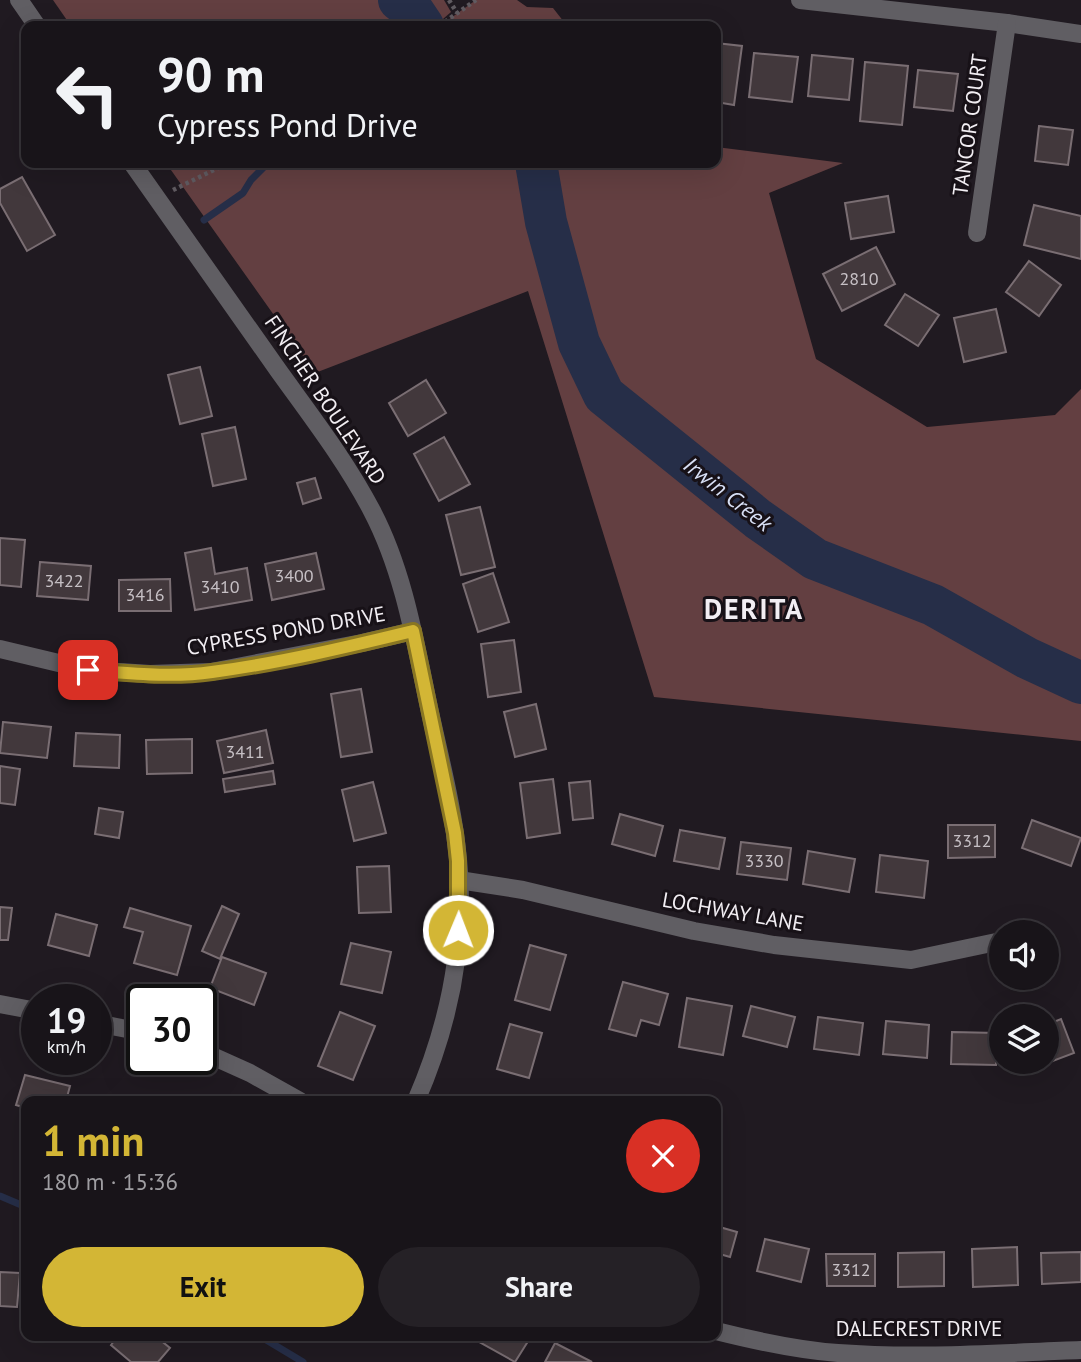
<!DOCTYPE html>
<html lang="en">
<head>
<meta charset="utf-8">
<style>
	:root { --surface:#181419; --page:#252126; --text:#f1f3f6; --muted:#9f9ea2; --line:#363338; --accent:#d3b635 }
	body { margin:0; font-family:"PT Sans",sans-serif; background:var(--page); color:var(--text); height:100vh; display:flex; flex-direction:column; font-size:26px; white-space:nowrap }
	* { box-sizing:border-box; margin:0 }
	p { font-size:23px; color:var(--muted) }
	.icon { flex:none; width:38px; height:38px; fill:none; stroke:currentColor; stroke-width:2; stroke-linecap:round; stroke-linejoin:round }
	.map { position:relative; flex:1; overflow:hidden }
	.drawer { position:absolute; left:21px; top:1096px; width:700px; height:245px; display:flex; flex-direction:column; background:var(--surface); border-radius:14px; box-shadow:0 7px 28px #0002,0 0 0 2px var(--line) }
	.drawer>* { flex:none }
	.guide { position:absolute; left:21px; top:21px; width:700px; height:147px; border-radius:14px; box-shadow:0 7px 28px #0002,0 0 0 2px var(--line); background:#181419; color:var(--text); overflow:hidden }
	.fabs { position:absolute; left:989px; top:920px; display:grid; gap:14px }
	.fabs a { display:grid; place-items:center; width:70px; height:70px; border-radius:50%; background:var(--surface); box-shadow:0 7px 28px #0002,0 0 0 2px var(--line); font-size:35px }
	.speed { position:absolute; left:21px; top:984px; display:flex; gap:14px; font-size:35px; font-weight:700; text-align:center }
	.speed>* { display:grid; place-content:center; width:91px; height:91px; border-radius:50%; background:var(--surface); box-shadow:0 7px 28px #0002,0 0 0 2px var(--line); line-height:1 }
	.speed small { font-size:18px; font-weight:400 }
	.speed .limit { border:4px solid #111; border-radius:10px; background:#fff; color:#111 }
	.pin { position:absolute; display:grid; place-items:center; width:60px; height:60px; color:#fff; margin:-30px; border-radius:14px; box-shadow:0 4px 10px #0006 }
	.me { position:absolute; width:77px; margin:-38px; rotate:1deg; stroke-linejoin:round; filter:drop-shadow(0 0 5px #0008) }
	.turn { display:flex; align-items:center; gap:24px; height:147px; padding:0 21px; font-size:32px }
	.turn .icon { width:91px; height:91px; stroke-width:2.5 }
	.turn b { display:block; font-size:49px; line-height:60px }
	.round { display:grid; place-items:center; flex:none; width:74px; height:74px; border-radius:37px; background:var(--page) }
	.headline { display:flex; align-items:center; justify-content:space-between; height:119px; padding:0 21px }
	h1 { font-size:42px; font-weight:700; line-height:52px; color:var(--accent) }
	.action { display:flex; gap:14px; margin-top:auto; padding:14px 21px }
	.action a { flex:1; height:80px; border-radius:42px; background:var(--accent); color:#111; font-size:28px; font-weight:700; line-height:80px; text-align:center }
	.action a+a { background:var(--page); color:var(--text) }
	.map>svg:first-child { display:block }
</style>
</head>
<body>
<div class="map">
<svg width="1081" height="1362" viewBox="0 0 1081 1362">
	<rect width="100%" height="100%" fill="#201a21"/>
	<g fill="#633f41">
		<path d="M53 0H444L451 12 435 26H71Z"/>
		<path d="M476 0H517L527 7 553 8 564 22 563 26H447L448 20Z"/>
		<path d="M716 147 843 163 769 193 816 359 927 427 1055 415 1081 389V741L654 697 528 291 315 373 166 163H716Z"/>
	</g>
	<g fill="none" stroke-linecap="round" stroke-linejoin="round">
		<g stroke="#262e48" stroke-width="7">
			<path d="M204 220 243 193 251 180 268 163"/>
			<path d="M0 1196 26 1207"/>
			<path d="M258 1335 303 1362"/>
		</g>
		<g stroke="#262e48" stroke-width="42">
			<path d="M399 0 413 11 423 26"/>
			<path d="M536 163 546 222 579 343 604 395 758 519 815 559 933 605 1027 658 1081 683"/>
		</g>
	</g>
	<g fill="#42383c" stroke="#7a6e73" stroke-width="2">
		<path d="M716 43 742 46 734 105 716 102Z"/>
		<path d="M754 53 798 57 792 102 749 97Z"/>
		<path d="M812 55 853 59 849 100 808 96Z"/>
		<path d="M865 62 908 66 902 125 860 121Z"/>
		<path d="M918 70 958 74 953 111 914 107Z"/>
		<path d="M1039 126 1073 130 1068 165 1035 161Z"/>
		<path d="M22 177 55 235 27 251 0 203V189Z"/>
		<path d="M888 196 894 232 851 239 845 203Z"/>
		<path d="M1034 205 1081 216V259L1024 245Z"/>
		<path d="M876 247 895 284 842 311 823 274Z"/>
		<path d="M1029 261 1061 285 1039 316 1006 292Z"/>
		<path d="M905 294 939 315 918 346 885 325Z"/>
		<path d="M996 309 1006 352 964 362 954 318Z"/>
		<path d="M200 367 212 416 180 424 168 375Z"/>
		<path d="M426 380 446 413 408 436 389 403Z"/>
		<path d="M235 427 246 479 213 486 202 434Z"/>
		<path d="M444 437 470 484 439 501 414 454Z"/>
		<path d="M315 478 321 498 303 504 297 483Z"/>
		<path d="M480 507 495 567 461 575 446 515Z"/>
		<path d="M0 538 25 540 21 587 0 585Z"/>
		<path d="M211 548 215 574 247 568 252 600 195 610 185 553Z"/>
		<path d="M316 553 324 589 272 600 265 564Z"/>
		<path d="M40 562 91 566 88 600 37 596Z"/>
		<path d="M493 573 509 622 478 632 463 584Z"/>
		<path d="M170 579 171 611H119V580Z"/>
		<path d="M514 640 521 692 488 697 481 644Z"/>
		<path d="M361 689 372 752 341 757 331 694Z"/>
		<path d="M536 704 546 749 515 757 504 712Z"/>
		<path d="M3 722 51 727 47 758 0 753Z"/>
		<path d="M266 730 273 763 224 773 217 741Z"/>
		<path d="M76 733 120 735 119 768 74 766Z"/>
		<path d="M192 739V773L147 774 146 740Z"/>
		<path d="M0 766 20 769 15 805 0 803Z"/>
		<path d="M273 771 275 784 225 792 223 779Z"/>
		<path d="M553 779 560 833 527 838 520 783Z"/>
		<path d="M590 781 593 818 573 820 569 783Z"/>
		<path d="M373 782 386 833 354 841 342 790Z"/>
		<path d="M99 808 123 812 119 838 95 834Z"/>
		<path d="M620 814 663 826 655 856 612 844Z"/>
		<path d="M1032 820 1081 838 1071 866 1022 848Z"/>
		<path d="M948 825H995V857L948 858Z"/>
		<path d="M680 830 725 838 719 869 674 861Z"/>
		<path d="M741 842 791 848 787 880 737 874Z"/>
		<path d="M808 851 855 859 849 892 803 884Z"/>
		<path d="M880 855 928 861 924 898 876 892Z"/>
		<path d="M389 866 391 912 359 913 357 867Z"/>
		<path d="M222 906 239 914 220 959 202 951Z"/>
		<path d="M0 907 12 908 8 940H0Z"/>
		<path d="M130 908 191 926 177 975 134 963 143 932 124 927Z"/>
		<path d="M56 914 97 925 89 956 48 945Z"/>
		<path d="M351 943 391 952 382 993 341 984Z"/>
		<path d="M530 945 566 955 550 1010 515 1000Z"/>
		<path d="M222 957 266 973 254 1005 210 988Z"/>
		<path d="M623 982 668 994 659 1025 641 1020 636 1036 609 1029Z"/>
		<path d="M687 998 732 1006 723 1055 679 1047Z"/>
		<path d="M751 1006 795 1017 787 1047 743 1036Z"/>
		<path d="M340 1012 375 1026 353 1080 318 1066Z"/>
		<path d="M818 1017 863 1023 859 1055 814 1049Z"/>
		<path d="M1061 1019 1074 1053 1029 1070 1026 1062H1046V1025Z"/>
		<path d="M886 1021 929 1025 927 1058 883 1054Z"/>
		<path d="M510 1024 542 1033 529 1078 497 1069Z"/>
		<path d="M952 1032 997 1033 996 1065 951 1064Z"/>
		<path d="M25 1075 70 1086 66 1101H26V1108L16 1105Z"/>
		<path d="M716 1226 737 1232 730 1257 716 1253Z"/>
		<path d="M765 1239 809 1249 801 1282 757 1271Z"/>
		<path d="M1017 1247 1018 1285 973 1287 972 1249Z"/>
		<path d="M944 1252V1286L898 1287V1253Z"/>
		<path d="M1081 1252V1282L1042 1284 1041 1253Z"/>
		<path d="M826 1254H875V1286H827Z"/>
		<path d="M0 1272 20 1273 17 1307 0 1306Z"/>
		<path d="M119 1335H154L170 1348 158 1362H131L111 1345Z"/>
		<path d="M476 1335H532L515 1362 474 1339Z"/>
		<path d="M555 1343 592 1362H545Z"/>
	</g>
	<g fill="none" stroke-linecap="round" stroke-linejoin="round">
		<g stroke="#605b61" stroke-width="4.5" stroke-dasharray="3.5 3.5" stroke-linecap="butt">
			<path d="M449 0 457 13"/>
			<path d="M439 26 476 0"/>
			<path d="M173 190 228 163"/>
		</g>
		<g stroke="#605e63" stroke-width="18">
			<path d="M19 0 37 26"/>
			<path d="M800 0 1007 23 1081 34"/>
			<path d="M132 163C181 232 230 301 278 370 311 416 346 461 372 511 402 568 414 635 427 698 438 751 453 805 458 859 466 942 449 1025 416 1101"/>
			<path d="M977 233 1007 23"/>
			<path d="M0 649 88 670 150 674 211 672 362 643 413 631"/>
			<path d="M459 880 523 890 694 931 774 945 911 960 1001 941"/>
			<path d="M0 1004 37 1011"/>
			<path d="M96 1023 142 1032"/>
			<path d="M201 1051 250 1073 300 1101"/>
			<path d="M716 1331C756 1341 797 1350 838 1353 919 1359 1000 1353 1081 1350"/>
		</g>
	</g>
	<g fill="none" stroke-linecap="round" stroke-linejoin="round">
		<defs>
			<path id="route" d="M88 670C129 673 171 678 212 672 280 663 347 647 413 631L455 833 458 861V930"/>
		</defs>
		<use href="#route" stroke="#897622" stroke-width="18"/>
		<use href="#route" stroke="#d3b635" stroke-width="12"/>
	</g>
	<g text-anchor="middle" stroke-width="6" stroke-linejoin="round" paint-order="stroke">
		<g font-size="18" fill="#c6c0c5">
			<text x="859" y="285">2810</text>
			<text x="294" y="582">3400</text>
			<text x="64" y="587">3422</text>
			<text x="220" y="593">3410</text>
			<text x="145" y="601">3416</text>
			<text x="245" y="758">3411</text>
			<text x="972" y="847">3312</text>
			<text x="764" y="867">3330</text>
			<text x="851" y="1276">3312</text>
		</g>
		<g font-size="21" fill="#f2eef3" stroke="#171117">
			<text transform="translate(970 125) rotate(-82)" y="7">TANCOR COURT</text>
			<text transform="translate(325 400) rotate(56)" y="7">FINCHER BOULEVARD</text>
			<text transform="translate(286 631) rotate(-10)" y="7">CYPRESS POND DRIVE</text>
			<text transform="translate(733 912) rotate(10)" y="7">LOCHWAY LANE</text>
			<text x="919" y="1336">DALECREST DRIVE</text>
		</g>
		<g font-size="23" font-style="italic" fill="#d7dff5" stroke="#171117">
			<text transform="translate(728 494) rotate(38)" y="8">Irwin Creek</text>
		</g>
		<g font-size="28" font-weight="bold" letter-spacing="2" fill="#f2eef3" stroke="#171117">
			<text x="754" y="619">DERITA</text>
		</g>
	</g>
</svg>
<div class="fabs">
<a><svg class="icon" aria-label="sound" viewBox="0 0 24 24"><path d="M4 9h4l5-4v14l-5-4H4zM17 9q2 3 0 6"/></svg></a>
<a><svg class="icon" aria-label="layers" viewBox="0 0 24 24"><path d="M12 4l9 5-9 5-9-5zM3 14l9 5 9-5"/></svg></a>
</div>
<div class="speed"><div>19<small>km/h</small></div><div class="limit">30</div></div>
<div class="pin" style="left:88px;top:670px;background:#d93025"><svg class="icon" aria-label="arrive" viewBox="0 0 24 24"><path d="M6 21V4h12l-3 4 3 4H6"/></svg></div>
<svg class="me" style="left:458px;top:930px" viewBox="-20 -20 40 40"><circle r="17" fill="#d3b635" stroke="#fff" stroke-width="3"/><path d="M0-11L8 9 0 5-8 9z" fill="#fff"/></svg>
<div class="guide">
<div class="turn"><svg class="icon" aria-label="left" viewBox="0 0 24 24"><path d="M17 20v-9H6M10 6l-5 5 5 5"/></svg><div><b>90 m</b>Cypress Pond Drive</div></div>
</div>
<section class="drawer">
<div class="headline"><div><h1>1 min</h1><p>180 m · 15:36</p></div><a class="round" style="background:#d93025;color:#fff"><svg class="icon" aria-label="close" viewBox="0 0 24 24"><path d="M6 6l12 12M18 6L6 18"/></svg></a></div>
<div class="action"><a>Exit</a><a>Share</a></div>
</section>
</div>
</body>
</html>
